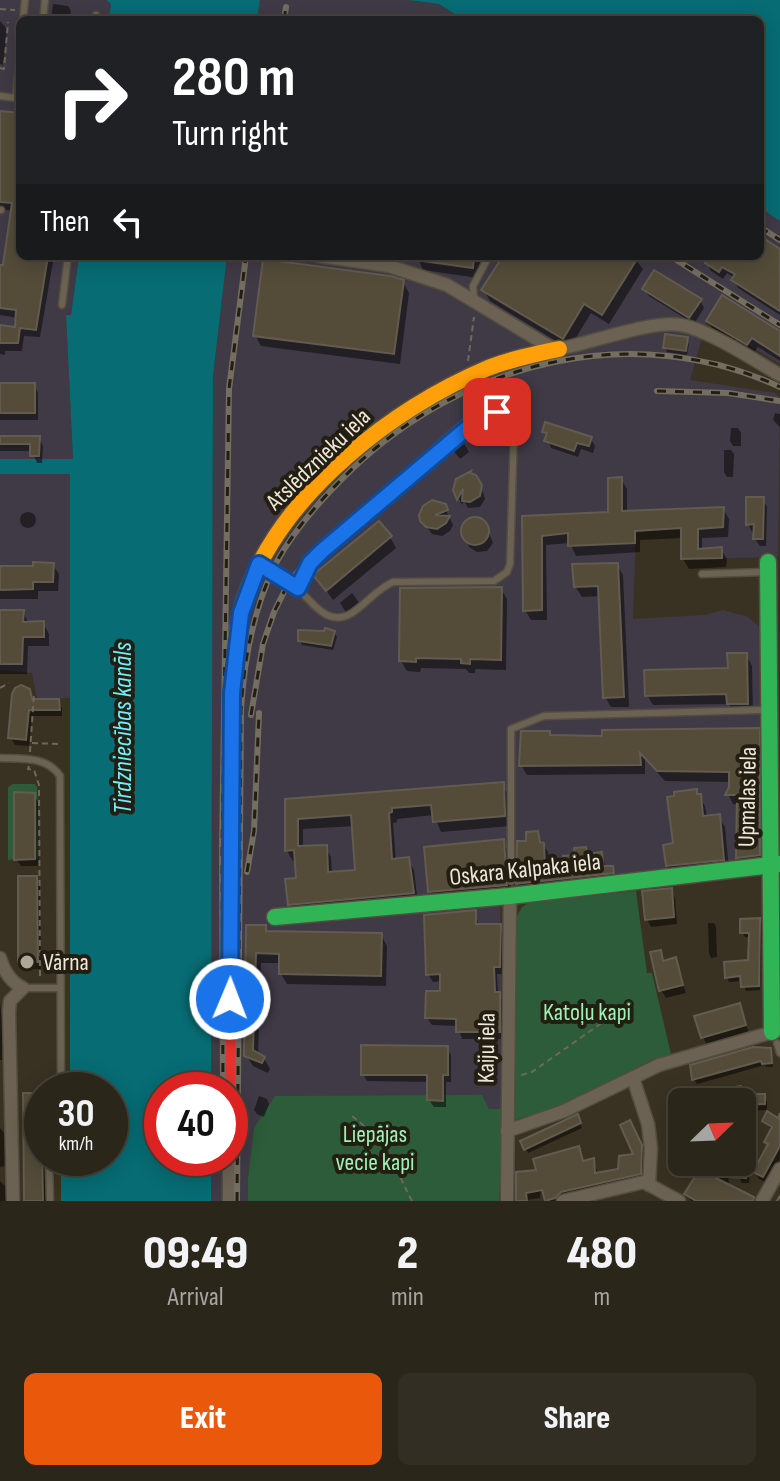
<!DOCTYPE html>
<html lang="en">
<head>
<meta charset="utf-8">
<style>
	:root { --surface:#2b261a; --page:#332e23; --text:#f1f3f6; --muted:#a6a5a2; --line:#474339; --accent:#ea580c }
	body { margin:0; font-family:"Sofia Sans Condensed",sans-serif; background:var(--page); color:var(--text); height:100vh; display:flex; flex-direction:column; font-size:30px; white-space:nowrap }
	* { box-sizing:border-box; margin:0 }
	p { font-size:26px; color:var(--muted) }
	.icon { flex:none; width:44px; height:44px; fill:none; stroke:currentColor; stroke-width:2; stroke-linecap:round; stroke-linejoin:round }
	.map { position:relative; height:1201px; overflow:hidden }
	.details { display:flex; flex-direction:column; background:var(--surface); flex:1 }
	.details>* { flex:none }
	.banner { position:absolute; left:16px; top:16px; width:748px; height:244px; border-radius:12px; box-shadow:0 4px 20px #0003,0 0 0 2px var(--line); background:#202124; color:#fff; overflow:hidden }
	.needle { width:52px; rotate:67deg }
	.tools { position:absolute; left:668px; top:1088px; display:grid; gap:16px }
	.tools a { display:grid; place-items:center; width:88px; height:88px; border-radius:12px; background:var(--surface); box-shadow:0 4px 20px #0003,0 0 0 2px var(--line); font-size:40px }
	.speed { position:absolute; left:24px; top:1072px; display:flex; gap:16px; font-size:40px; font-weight:700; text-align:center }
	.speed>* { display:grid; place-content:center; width:104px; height:104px; border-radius:50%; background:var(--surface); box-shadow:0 4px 20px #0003,0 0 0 2px var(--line); line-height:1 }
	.speed small { font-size:20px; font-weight:400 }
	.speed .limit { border:12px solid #d22; background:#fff; color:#111 }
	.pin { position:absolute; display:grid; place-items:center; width:68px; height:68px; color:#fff; margin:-34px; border-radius:16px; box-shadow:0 4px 12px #0006 }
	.me { position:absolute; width:88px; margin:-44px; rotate:1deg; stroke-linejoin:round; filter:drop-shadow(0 0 6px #0008) }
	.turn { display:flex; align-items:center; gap:28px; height:168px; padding:0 24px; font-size:36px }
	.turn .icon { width:104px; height:104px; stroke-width:2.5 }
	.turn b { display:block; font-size:56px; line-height:68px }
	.then { display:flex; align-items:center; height:76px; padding:0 24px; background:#0003; gap:16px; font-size:30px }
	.eta { display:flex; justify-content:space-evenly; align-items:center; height:136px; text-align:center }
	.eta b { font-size:48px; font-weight:800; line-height:56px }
	.primary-button { display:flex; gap:16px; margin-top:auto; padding:16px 24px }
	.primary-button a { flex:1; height:92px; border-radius:12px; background:var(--accent); color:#fff; font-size:32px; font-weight:800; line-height:92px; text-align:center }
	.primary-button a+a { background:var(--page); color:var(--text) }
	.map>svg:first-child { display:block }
</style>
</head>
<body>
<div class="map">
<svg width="780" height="1201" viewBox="0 0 780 1201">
	<rect width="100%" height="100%" fill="#393222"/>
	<g fill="#403a47">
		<path d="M0 0H106L111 4 109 20H20V256H79L71 315 66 316 73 459H0Z"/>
		<path d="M260 0H408L439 4 464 20H257Z"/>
		<path d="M760 208 780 221V364L707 320 690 380 775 393 780 398 778 557 681 559 680 528 636 531 633 619 705 615 723 610 748 617 763 630 765 635 761 860 453 889V905L500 902 503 1109 254 1128 248 1177V1201H211V1158H230V1090H211V933L213 376 227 256H760Z"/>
		<path d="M71 473 70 698 37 699 32 673 0 670V474Z"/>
	</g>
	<g fill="#2c5c39">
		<path d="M13 784H35L37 787 38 859H35V793L14 792V859L8 860V787Z"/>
		<path d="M636 891 647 973H652L671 1054 654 1059 558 1107 515 1120 516 918 522 907 529 902Z"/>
		<path d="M482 1095 489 1109H503L499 1201H248V1177L254 1128 275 1096Z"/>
	</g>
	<g fill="#076c74">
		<path d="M106 0H260L257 20H109L111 4Z"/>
		<path d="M408 0H780V221L760 208V20H464L439 4Z"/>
		<path d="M79 256H227L213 376 211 1090H162V1158H211V1201H61V1158H110V1090H70V474H0V459H73L66 315H71Z"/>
	</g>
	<g fill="#0007" fill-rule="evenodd">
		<path d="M53 4 68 6 71 11 69 20H51Z"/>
		<path d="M0 21 7 29 3 65 0 64Z"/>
		<path d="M0 112 20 115V256H54L40 337 24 336 22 351H5V355L0 354V327L17 329 18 318 0 315V267H4L13 211 0 209Z"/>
		<path d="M760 238 780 251V315L738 288 734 280 735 278 727 273 723 279 711 271 707 263 712 256H760Z"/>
		<path d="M417 256H481L478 278 423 270Z"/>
		<path d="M505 256H633L643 269 609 324 591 313 569 349 490 301 484 290Z"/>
		<path d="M403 282 409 293 400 364 261 346 255 335Z"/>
		<path d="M644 289 700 300 704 308 694 324 649 296Z"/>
		<path d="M708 321 780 333V361L758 347 753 354 714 332Z"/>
		<path d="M686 339 689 344 687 355 667 352 665 347Z"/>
		<path d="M0 385H34L38 393V420H0Z"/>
		<path d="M775 413 780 414V427L773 420Z"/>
		<path d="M731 428H738L741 433V446H733L730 441Z"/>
		<path d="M545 431 591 439 595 446 593 453 581 449 578 457 551 448Z"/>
		<path d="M0 438H39L43 446 42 463H37L32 451H0Z"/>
		<path d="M463 442 469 452 460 459 453 450Z"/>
		<path d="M724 450H731L734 454 733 477H727L724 472Z"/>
		<path d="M621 479 627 489V513L723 509 729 519 728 537 702 538V550L721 549 727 559 726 567 689 569 683 559V538L640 540V552L576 556 570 543 546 545 547 620H531L525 610 524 518 610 514Z"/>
		<path d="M479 481 485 499 480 507 468 508 464 501 462 505 459 499 456 484Z"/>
		<path d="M763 499 767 507 766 546H760L755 539 756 532H752L748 524Z"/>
		<path d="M444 506 453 525 450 531 442 536 432 534 422 520Z"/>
		<circle cx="28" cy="520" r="8"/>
		<path d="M478 519 486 525 493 543 487 551 477 552 469 547 463 528 468 521Z"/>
		<path d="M390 537 396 548 333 600 316 576Z"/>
		<path d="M53 565 59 574 58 591H38V599H0V567Z"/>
		<path d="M617 565 623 575 629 707H611L605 697 601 596 582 597 575 586Z"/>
		<path d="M501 589 507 599 506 670 475 669V673H469L466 669 421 668 420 672 407 671 401 661Z"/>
		<path d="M352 593 360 604 347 614 340 603Z"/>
		<path d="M0 612H23L29 624 43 623 49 634V646H28L27 674H0Z"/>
		<path d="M334 633 337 637 333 650 302 645 300 641Z"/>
		<path d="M746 655 752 666 753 714H735L729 704 653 705 647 695 730 670Z"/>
		<path d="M32 701H58L62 708V716H32L29 746 15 745 11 738Z"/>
		<path d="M759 730 765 740V865L744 868 738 858 739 805 733 804 728 794 731 782 665 781 645 759V774L527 775 521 765 551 737 604 738Z"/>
		<path d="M502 784 508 795 510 826 441 832 434 815 397 819V822L393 823 396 861 408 860 414 870 418 904 296 915 290 904 298 880 297 860 293 861 287 851V801ZM354 826 357 872 332 874 331 857 325 847H303V829Z"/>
		<path d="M696 791 705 806 707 817 718 816 725 827 729 870 674 876 667 866 666 846 676 844V798Z"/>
		<path d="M34 795 38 802 39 866H21L16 859Z"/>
		<path d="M537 833 548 852V871L566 869 585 850 589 856 601 855 606 868H612L616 875 522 891 518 884 528 843Z"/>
		<path d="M503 843 509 853 511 895 436 902 430 891Z"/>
		<path d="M36 878 40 886 41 969H24L20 961Z"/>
		<path d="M671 890 675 898 677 924 651 927 647 919Z"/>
		<path d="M475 912 479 926H500L504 934V974H497L498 994 503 1001V1039H462L458 1026 432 1025 427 1018 442 993V981L433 982 428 974Z"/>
		<path d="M759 920 762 924 760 990 746 991 742 981 729 982 726 977 750 962 751 937H745L742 932Z"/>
		<path d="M708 923H714L716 927 717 957 711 958 709 953Z"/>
		<path d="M248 927H265L269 933 381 935 387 946 386 986 287 984 281 974V963H261L258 1055 264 1058 270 1069 268 1073 253 1066 246 1055Z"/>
		<path d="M660 952 665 962 675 960 686 993 666 998 661 990Z"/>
		<path d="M0 1003 4 1034 2 1060H0Z"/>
		<path d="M739 1005 749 1033 707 1045 703 1037Z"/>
		<path d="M447 1048 451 1055V1082H446V1107H434L429 1100V1082L367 1081 363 1074Z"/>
		<path d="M770 1050 773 1067H766L765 1065 697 1084 694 1079Z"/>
		<path d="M740 1088 744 1096H764L767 1102V1110L746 1111 751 1144 749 1183H742L739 1177 740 1162H742V1102H730Z"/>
		<path d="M40 1095 46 1201H26Z"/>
		<path d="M259 1096 267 1099 269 1104 264 1117 257 1114 254 1110Z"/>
		<path d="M780 1114V1159L767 1183 759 1179 755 1172 769 1147 766 1142 772 1130 764 1121 777 1120Z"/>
		<path d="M579 1121 582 1128 528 1153 522 1142Z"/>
		<path d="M0 1128 6 1135V1166L0 1167Z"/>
		<path d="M633 1130 644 1154V1180L561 1201H548L547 1183H542L540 1198 519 1201 539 1171 578 1149 584 1162 593 1160 598 1174 620 1171 636 1156Z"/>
		<path d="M686 1162H714L728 1173 730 1201H691L686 1194 698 1173 692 1172Z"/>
		<path d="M0 1181 7 1188V1201H0Z"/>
	</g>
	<g fill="#544c39" stroke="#625b4f" stroke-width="2" fill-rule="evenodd">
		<path d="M0 111 20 113V256H48L36 330 20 328 18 343H0V325L15 327 16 310 0 308V265H3L12 203 0 202Z"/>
		<path d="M760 236 780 249V311L731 280 735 274 722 267 719 272 705 263 709 256H760Z"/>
		<path d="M422 256H474L473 268 422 261Z"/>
		<path d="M503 256H639L602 315 584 304 563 339 481 290Z"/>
		<path d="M263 259 390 276 404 280 394 354 253 336Z"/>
		<path d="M654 270 702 299 689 318 642 289Z"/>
		<path d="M722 295 780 331V356L752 338 747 345 706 321Z"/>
		<path d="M665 334 688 337 686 351 663 348Z"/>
		<rect x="0" y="383" width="35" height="30"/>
		<path d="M545 422 592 437 589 446 577 443 574 451 544 441 547 433 542 432Z"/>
		<path d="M0 436H40L39 456H30V444H0Z"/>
		<path d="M471 471 470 473 476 475 482 485 480 496 470 502 462 501 463 489 457 500 453 490 456 479Z"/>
		<path d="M622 477V511L724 507 723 527 698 529V549L722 547V558L681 559V528L635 531V543L568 546V533L542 536V610L523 611 522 516 608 512V478Z"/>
		<path d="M746 497H764L763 539H753L754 524 746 525Z"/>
		<path d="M432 500 446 504 448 510 435 515 450 516 446 523 437 529 426 527 420 521 419 515 423 506Z"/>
		<circle cx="475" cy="531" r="14"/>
		<path d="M379 521 392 536 326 591 313 575Z"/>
		<path d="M33 562 54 563 53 582H33V589L0 590V566H33Z"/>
		<path d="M618 563 624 697 603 698 598 586 574 587 572 564Z"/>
		<path d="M502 587 501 660 470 659V664L461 663V659L416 658V662L399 661 400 588Z"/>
		<path d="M0 610H24L23 622 44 621V637H23L22 664H0Z"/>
		<path d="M325 628 335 631 331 646 298 641V630L324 631Z"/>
		<path d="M727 653H747L748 704H727L726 694 645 696 644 670 728 668Z"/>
		<path d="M21 685 30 689 32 699H59L60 710H29L26 740 8 738 12 694 15 688Z"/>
		<path d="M760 728V855L736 858 737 795H725L729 787V772L657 771 640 753 641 765 519 766 521 731H550V735L602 736V730Z"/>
		<path d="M504 782 505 816 433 822 431 805 392 808V812L389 813 392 859 409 857 414 893 288 905 285 879 296 878 294 850 285 851V799ZM351 815 355 870 328 872 327 845 298 846V819Z"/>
		<path d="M697 789V794H701L703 816 720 814 724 860 666 866 663 845 673 843 667 797 674 796V792Z"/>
		<path d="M14 792 35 793V859L14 860Z"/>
		<path d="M538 831 540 842 544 843 545 869 564 867 563 856 575 855 574 848 586 847 587 854 602 852 603 866H613L614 873 516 884 517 841H526V832Z"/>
		<path d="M504 839 507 885 428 892 424 847Z"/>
		<path d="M18 876H37L38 962H18Z"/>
		<path d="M672 888 674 917 645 920 642 891Z"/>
		<path d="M476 910V924H501L500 967H494L495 992H500V1032H456V1019L425 1018 426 991H440V974L426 975 424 915Z"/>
		<path d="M760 918 759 986 741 987 740 976 725 978 724 962 748 960 749 933H740V919Z"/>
		<path d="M246 925H266V931L382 933 381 976 279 974V954L256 953 253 1050 265 1057 262 1063 244 1056Z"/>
		<path d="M661 950 663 961 676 957 683 985 659 991 650 952Z"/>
		<path d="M740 1003 746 1025 701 1038 694 1016Z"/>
		<path d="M361 1045 448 1046V1075H443V1101L427 1100V1075H361Z"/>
		<path d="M753 1047 771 1048 772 1063 762 1064 761 1061 692 1080 690 1065Z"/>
		<path d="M741 1086 742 1094H765V1104L742 1105V1102H728L726 1088Z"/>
		<path d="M23 1093H41L43 1201H24Z"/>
		<path d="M767 1111 778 1118 780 1113V1146L763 1177 753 1172 768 1144 764 1142 772 1127 762 1121Z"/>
		<path d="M578 1114 581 1123 524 1150 520 1141Z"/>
		<path d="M630 1120 642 1145 641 1174 561 1192 555 1198 545 1201 542 1190 526 1193 527 1201H516V1172L536 1170 533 1159 579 1146 583 1161 594 1158 595 1173 618 1169 619 1156 633 1154 620 1125Z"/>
		<path d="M695 1162H747L746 1178 712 1176 754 1197 753 1201H696L686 1195 684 1194 696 1175Z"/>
	</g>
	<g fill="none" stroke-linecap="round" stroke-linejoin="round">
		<defs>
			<g id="lane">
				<path d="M23 20 25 0"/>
				<path d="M43 20 45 0"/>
				<path d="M96 20V15"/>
				<path d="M0 96 16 98 20 52"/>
				<path d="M0 210H1"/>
				<path d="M474 299 473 286 489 256"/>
				<path d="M62 305 68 256"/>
				<path d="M262 566C272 573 285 578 295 586 311 599 326 629 352 613 367 603 377 589 393 582L494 581 507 572 510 564 514 430C508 409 494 409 478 419L322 551 310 563 298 588"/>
				<path d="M702 574 766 572"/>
				<path d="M0 758C22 759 47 756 60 776L61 1090"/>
				<path d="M511 881V729L544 716 760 710"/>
				<path d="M23 988H60"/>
				<path d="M777 1043 780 1053"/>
				<path d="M49 1158 50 1201"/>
			</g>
			<g id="street">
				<path d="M319 256 389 266 447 285 548 346 559 349C591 343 651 320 681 325 709 330 754 360 780 375"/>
				<path d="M0 958C4 971 10 982 23 988L10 1001 9 1012 13 1201"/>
				<path d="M633 1078 648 1124 651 1148 649 1185"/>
				<path d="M507 1131 564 1111 659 1065 780 1030"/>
				<path d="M229 1201V1158"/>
				<path d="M507 1201 510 896"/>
				<path d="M563 1201 644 1182 679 1201"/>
				<path d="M762 1201 780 1169"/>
			</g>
			<g id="fast">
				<path d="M768 562 772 1032"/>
				<path d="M275 917 510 896 780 864"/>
			</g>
			<path id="slow" d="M232 714C232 672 233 626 249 587 288 489 394 408 488 368 511 359 535 354 559 349"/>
			<path id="jam" d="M230 1090 232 714"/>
		</defs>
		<use href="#lane" stroke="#544e40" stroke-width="9"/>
		<use href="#street" stroke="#544e40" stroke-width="15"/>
		<use href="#fast" stroke="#544e40" stroke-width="19"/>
		<use href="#slow" stroke="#544e40" stroke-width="19"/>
		<use href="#jam" stroke="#544e40" stroke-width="19"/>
		<g stroke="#6e685b" stroke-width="2" stroke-dasharray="6 4" stroke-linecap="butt">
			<path d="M0 9 15 10"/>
			<path d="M0 68 4 69 8 22"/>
			<path d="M468 361 474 317"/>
			<path d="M0 688 9 683"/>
			<path d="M32 743 58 744"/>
			<path d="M30 752 34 693"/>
			<path d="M29 766 28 769 34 770 39 785 40 978"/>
			<path d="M521 1075 532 1072 603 1022 626 1011"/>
			<path d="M352 1116C392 1147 390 1159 412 1201"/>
			<path d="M777 1201 780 1196"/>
		</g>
		<use href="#lane" stroke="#6b6253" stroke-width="6"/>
		<use href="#street" stroke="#6b6253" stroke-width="12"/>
		<use href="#fast" stroke="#30b455" stroke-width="16"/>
		<use href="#slow" stroke="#ff9f0a" stroke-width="16"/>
		<use href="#jam" stroke="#e5322d" stroke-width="16"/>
		<defs>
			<g id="rail">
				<path d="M284 20 286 7"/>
				<path d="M760 227 780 240"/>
				<path d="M670 256 780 325"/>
				<path d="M657 391 728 393 780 401"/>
				<path d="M251 715 263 644 274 612 289 582 318 548 484 404"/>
				<path d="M247 872 254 831 259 713"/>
				<path d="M223 1090 222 849 229 389 246 256"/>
				<path d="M237 1201 241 710C244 659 253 609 276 563 295 528 324 496 352 469 466 361 634 319 780 387"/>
			</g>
		</defs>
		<use href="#rail" stroke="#746e61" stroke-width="6"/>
		<use href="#rail" stroke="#231e12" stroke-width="3" stroke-dasharray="9" stroke-linecap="butt"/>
	</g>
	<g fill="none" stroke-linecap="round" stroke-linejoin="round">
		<defs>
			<path id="route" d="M230 999 232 693 241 613 259 564 298 588 310 563 322 551 478 419 497 412"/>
		</defs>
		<use href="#route" stroke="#114b97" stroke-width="20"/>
		<use href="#route" stroke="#1a73e8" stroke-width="14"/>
	</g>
	<circle fill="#afa797" stroke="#231e12" stroke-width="3" cx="27" cy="962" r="8"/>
	<g text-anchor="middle" stroke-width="8" stroke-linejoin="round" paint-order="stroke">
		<g font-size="24" fill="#eee6d6" stroke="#231e12">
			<text transform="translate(318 459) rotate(-44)" y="8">Atslēdznieku iela</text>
			<text transform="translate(747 797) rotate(-89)" y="8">Upmalas iela</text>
			<text transform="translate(525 869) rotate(-6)" y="8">Oskara Kalpaka iela</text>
			<text transform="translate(486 1048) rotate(-89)" y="8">Kaiju iela</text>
		</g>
		<g font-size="24" fill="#eee6d6" stroke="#231e12" text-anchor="start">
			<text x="43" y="970">Vārna</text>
		</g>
		<g font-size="24" fill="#9ff2b6" stroke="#231e12">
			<text x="587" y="1020">Katoļu kapi</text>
			<text x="375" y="1142">Liepājas<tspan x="375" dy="28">vecie kapi</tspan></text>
		</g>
		<g font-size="26" font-style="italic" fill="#6defff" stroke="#231e12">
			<text transform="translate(122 728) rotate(-90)" y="9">Tirdzniecības kanāls</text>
		</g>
	</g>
</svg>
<div class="tools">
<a><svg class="needle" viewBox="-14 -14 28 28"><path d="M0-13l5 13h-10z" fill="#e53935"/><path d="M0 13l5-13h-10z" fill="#a6a5a2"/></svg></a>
</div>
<div class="speed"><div>30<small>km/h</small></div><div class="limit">40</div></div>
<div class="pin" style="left:497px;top:412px;background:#d93025"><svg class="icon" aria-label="arrive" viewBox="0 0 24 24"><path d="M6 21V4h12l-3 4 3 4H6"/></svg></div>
<svg class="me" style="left:230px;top:999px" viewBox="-20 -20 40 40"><circle r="17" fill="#1a73e8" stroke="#fff" stroke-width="3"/><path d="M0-11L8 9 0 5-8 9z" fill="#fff"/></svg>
<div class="banner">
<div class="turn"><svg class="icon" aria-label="right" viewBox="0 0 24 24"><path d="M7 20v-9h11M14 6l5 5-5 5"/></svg><div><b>280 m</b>Turn right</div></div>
<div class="then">Then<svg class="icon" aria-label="left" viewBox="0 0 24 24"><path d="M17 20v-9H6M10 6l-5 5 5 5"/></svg></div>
</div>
</div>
<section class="details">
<div class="eta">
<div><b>09:49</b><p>Arrival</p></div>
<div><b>2</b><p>min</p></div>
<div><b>480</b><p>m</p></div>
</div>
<div class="primary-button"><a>Exit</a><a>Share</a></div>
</section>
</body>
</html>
